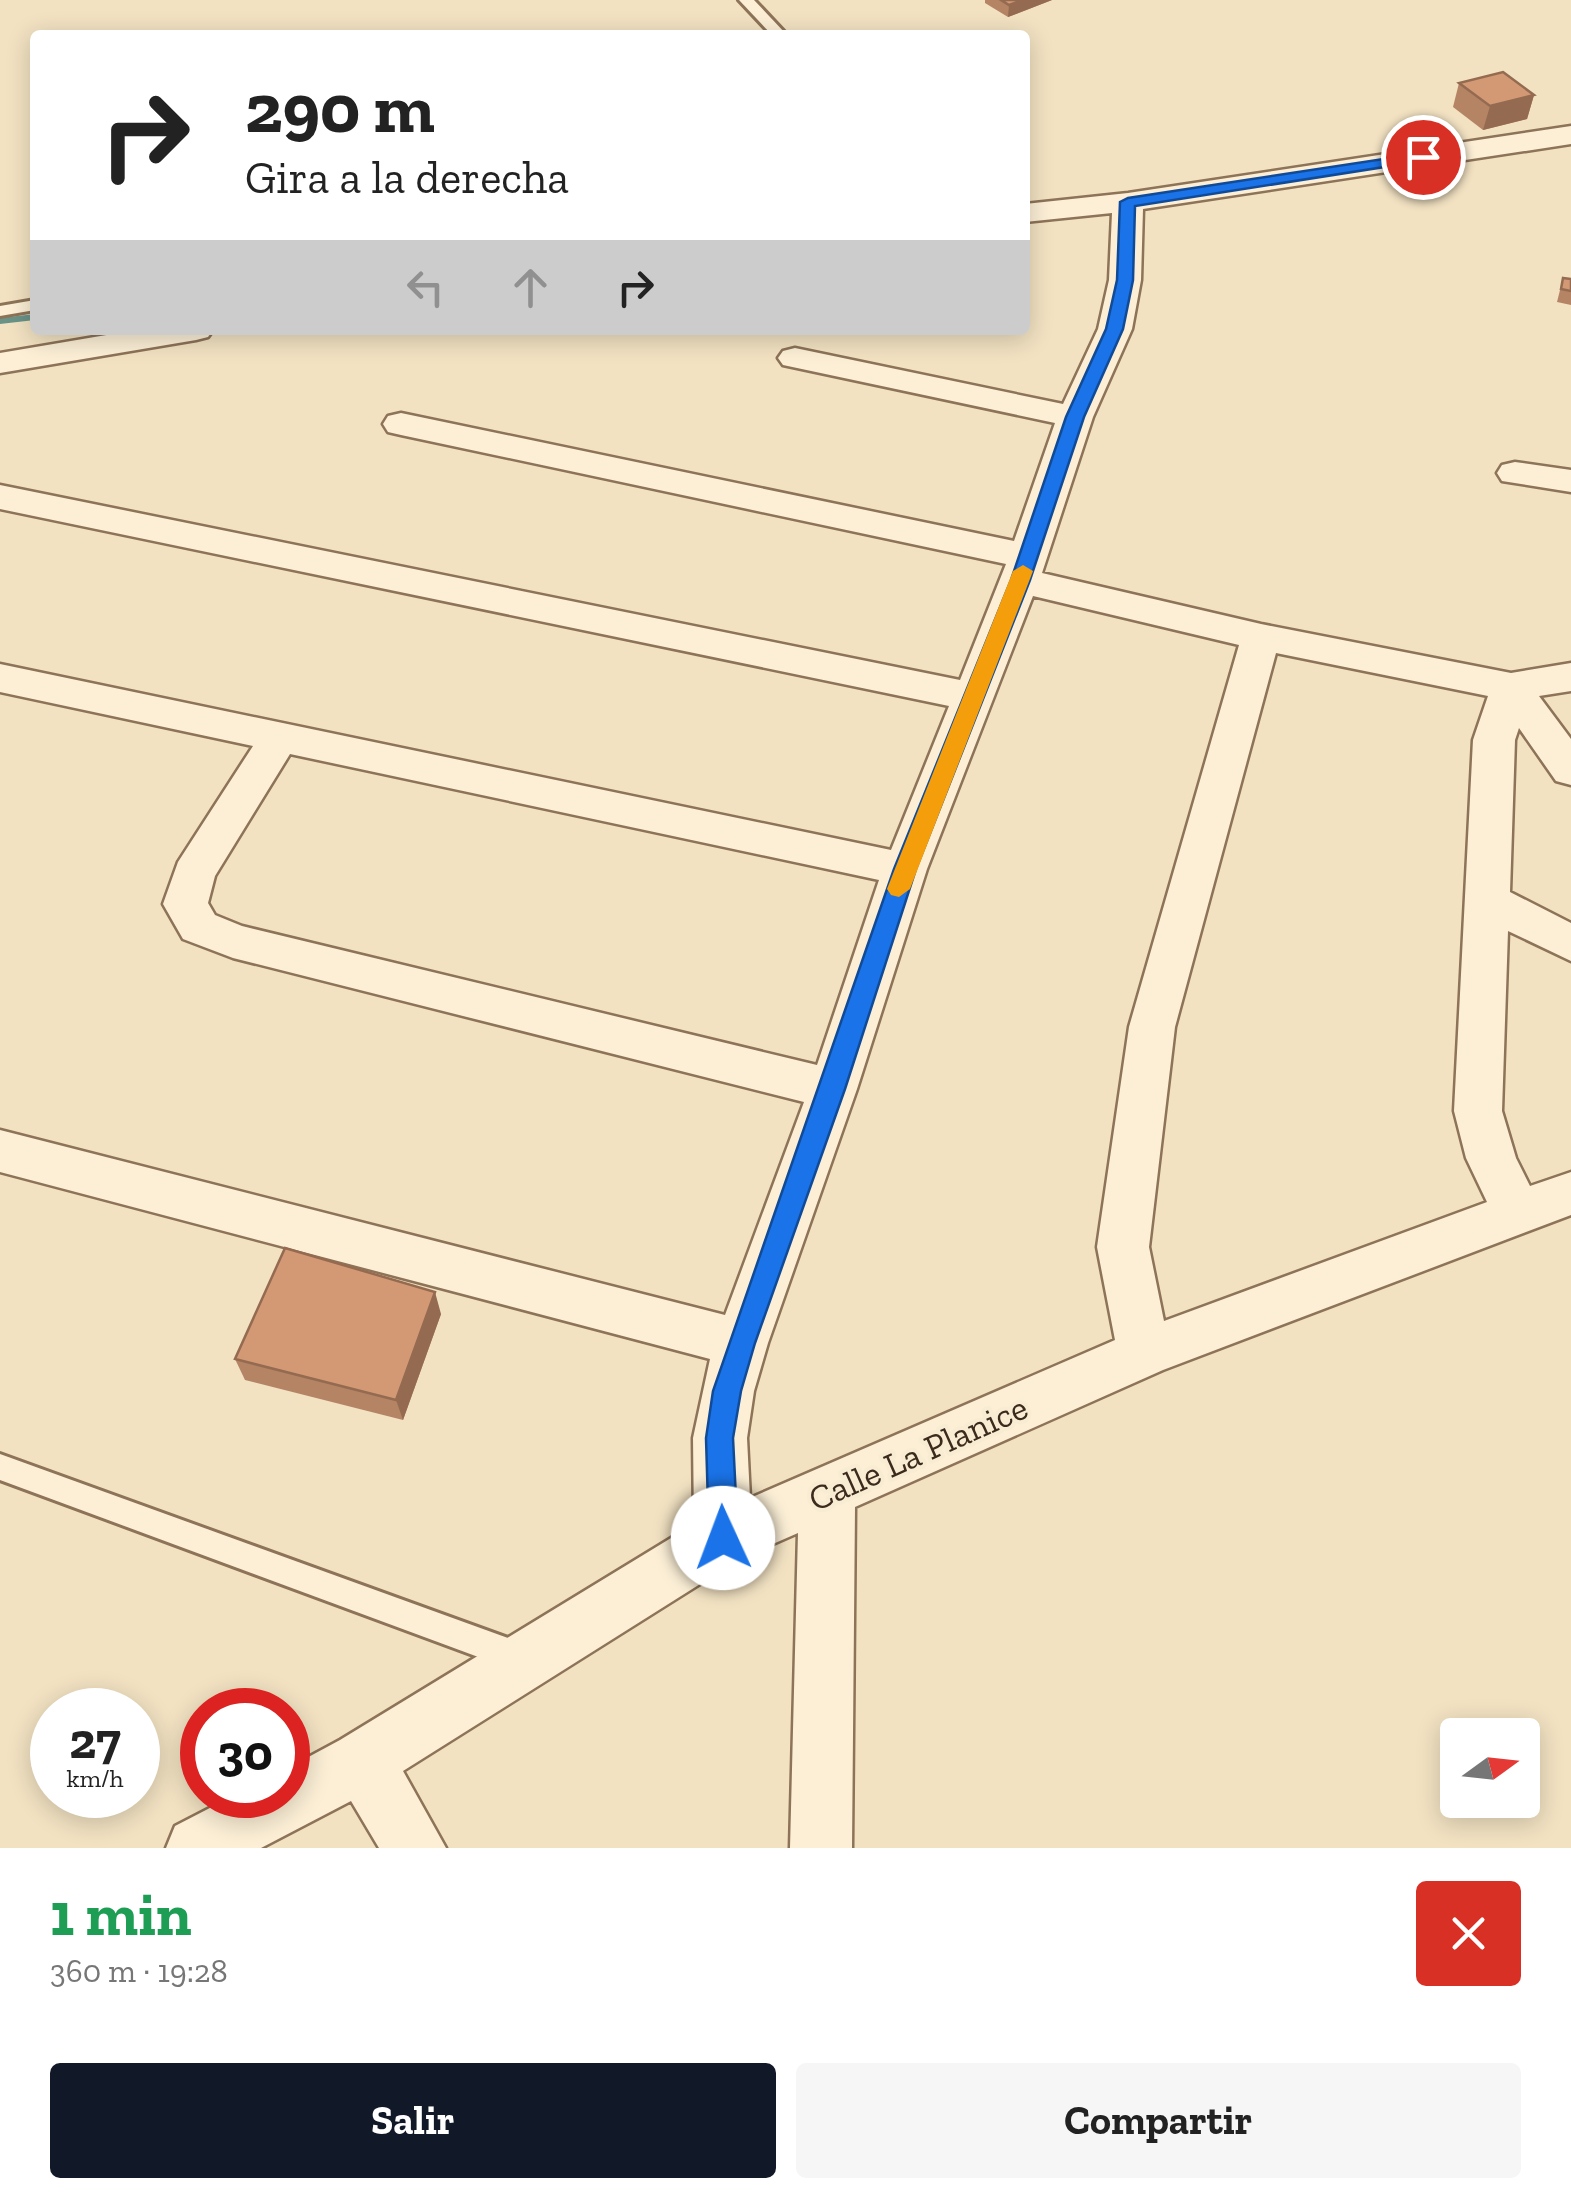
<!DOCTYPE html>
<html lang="es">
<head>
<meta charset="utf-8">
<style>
	:root { --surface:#fff; --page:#f6f6f6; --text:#222; --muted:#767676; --accent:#111827 }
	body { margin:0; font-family:"Zilla Slab",serif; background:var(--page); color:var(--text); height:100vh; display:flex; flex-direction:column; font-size:38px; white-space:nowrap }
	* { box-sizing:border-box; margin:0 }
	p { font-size:32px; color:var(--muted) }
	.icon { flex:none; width:55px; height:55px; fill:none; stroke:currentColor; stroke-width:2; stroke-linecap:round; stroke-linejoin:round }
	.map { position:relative; height:1848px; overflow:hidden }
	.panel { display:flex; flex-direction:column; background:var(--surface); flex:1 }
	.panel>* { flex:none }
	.hud { position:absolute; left:30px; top:30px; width:1000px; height:305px; border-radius:10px; box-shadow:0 5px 25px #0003; background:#fff; color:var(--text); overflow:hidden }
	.needle { width:65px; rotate:75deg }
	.tools { position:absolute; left:1440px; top:1718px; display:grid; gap:20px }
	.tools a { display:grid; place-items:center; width:100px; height:100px; border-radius:10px; background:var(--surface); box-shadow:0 5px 25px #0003; font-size:50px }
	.speed { position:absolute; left:30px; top:1688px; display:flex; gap:20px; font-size:50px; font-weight:700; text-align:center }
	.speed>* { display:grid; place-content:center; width:130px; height:130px; border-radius:50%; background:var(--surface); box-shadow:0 5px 25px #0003; line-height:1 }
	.speed small { font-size:25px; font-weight:400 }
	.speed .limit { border:15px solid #d22; background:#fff; color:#111 }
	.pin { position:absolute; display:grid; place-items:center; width:85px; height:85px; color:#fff; margin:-42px; border:5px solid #fff; border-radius:50%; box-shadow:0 2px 10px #0007 }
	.me { position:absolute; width:110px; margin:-55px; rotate:358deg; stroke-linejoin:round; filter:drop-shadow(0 0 8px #0008) }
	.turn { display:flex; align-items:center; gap:35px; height:210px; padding:0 50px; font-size:45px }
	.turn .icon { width:130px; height:130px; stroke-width:2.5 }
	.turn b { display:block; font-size:70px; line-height:85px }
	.lanes { display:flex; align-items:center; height:95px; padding:0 50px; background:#0003; justify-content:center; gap:50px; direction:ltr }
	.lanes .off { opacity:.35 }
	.round { display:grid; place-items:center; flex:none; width:105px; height:105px; border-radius:10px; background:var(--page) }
	.summary { display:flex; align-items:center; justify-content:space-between; height:170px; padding:0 50px }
	h1 { font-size:60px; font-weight:800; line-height:75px; color:#1e9e55 }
	.action { display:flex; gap:20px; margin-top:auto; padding:20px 50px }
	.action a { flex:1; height:115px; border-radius:10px; background:var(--accent); color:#fff; font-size:40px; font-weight:800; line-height:115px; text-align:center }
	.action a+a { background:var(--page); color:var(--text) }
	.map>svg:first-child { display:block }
</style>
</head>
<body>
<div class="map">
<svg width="1571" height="1848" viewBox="0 0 1571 1848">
	<rect width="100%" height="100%" fill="#f2e2c2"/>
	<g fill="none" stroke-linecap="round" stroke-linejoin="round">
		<path fill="#6a9388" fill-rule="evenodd" d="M35 314V320L0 324V318Z"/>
		<defs>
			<g id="lane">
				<path d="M739 0H754L787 35H772Z"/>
				<path d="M35 300V310L0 316V306Z"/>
				<path d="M0 1454 519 1642 529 1647 534 1657 529 1667 519 1672 0 1480Z"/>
			</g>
			<g id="street">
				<path d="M1571 126V144L1143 209 1141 280 1132 329 1093 417 1042 573 1261 624 1511 673 1571 663V691L1539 696 1571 739V785L1556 781 1519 728 1515 740 1510 892 1571 923V961L1508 931 1502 1111 1516 1158 1530 1186 1571 1172V1215L1163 1370 855 1507 852 1848H790L798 1533 743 1557 403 1771 446 1848H379L351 1801 261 1848H166L175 1826 235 1795H288V1768L340 1740 694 1524 693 1438 710 1359 0 1172V1130L725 1315 804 1102 233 958 183 939 163 904 178 862 253 746 0 692V664L891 850 949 706 0 509V485L960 680 1006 564 401 435 388 432 383 424 388 416 401 413 1014 541 1055 423 783 365 778 358 783 351 795 348 1063 404 1098 329 1109 280 1112 213 1025 222V204L1128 193ZM1033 596 1239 645 1129 1027 1097 1247 1115 1340 750 1498 747 1438 754 1391 768 1343 857 1089 927 869ZM1276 653 1488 696 1473 740 1454 1111 1466 1158 1487 1202 1164 1321 1149 1247 1175 1027ZM290 754 879 880 817 1065 242 926 215 915 208 903 215 876Z"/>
				<path d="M136 330H213L208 337 196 340 0 373V353Z"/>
				<path d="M1515 462 1571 470V492L1502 481 1497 473 1502 465Z"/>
			</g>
		</defs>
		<use href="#lane" stroke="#8d7357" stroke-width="6"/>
		<use href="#street" stroke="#8d7357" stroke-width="5"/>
		<use href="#lane" fill="#fcefd6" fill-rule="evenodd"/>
		<use href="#street" fill="#fcefd6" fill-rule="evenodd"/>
	</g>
	<g fill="#b58464">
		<path d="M985 0H1052L1008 17 985 3Z"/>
		<path d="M1459 83 1534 95 1527 119 1483 130 1453 107Z"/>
		<path d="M1563 278 1571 279V305L1557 302Z"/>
		<path d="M441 1314 403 1420 245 1380 235 1359Z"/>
	</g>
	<g fill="#946b51">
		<path d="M1023 0H1052L1008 17 1009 5Z"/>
		<path d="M1534 95 1527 119 1483 130 1490 106Z"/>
		<path d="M435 1292 441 1314 403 1420 396 1400Z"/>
	</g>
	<g fill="#d39974" stroke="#946b51" stroke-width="2.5">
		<path d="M1001 0H1023L1009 5Z"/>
		<path d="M1503 72 1534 95 1490 106 1459 83Z"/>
		<path d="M1563 278 1571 279V291L1561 289Z"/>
		<path d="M285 1248 435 1292 396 1400 235 1359Z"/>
	</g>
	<path fill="#1a73e8" stroke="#114b97" stroke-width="2.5" d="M1423 153 1431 157 1429 160 1135 206 1133 280 1123 329 1084 417 1030 580 916 869 845 1089 755 1343 741 1391 733 1438 738 1538 733 1548 723 1552 713 1548 709 1538 706 1438 713 1391 894 869 1011 580 1066 417 1106 329 1117 280 1120 202 1128 198Z"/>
	<path fill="#f59e0b" d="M1023 565 1033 571 910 889 899 897 891 895 887 889 1013 571Z"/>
	<g text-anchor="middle" stroke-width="8" stroke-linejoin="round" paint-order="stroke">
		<g font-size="35" fill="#3c2b1d" stroke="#f8ecd2">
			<text transform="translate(918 1453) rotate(-24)" y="12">Calle La Planice</text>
		</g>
	</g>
</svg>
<div class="tools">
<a><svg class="needle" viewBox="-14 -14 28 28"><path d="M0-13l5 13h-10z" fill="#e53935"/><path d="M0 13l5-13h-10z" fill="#767676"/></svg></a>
</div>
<div class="speed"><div>27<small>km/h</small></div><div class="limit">30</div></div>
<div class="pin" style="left:1423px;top:157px;background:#d93025"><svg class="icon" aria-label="arrive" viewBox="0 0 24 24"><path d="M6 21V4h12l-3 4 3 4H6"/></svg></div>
<svg class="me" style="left:723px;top:1538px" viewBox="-20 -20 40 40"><circle r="19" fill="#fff"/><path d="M0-13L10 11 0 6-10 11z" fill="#1a73e8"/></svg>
<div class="hud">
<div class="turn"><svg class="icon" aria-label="right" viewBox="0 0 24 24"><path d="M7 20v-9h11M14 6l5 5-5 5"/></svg><div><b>290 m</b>Gira a la derecha</div></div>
<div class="lanes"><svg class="icon off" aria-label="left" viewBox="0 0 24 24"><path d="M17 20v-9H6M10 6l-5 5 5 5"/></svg><svg class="icon off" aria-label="ahead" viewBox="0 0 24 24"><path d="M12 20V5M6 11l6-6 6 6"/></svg><svg class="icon" aria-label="right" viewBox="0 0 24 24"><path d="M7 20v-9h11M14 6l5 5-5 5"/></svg></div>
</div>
</div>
<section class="panel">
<div class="summary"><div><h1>1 min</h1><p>360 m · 19:28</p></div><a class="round" style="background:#d93025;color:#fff"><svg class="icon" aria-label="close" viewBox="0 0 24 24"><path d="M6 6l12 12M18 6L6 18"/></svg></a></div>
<div class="action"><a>Salir</a><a>Compartir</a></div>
</section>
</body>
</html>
